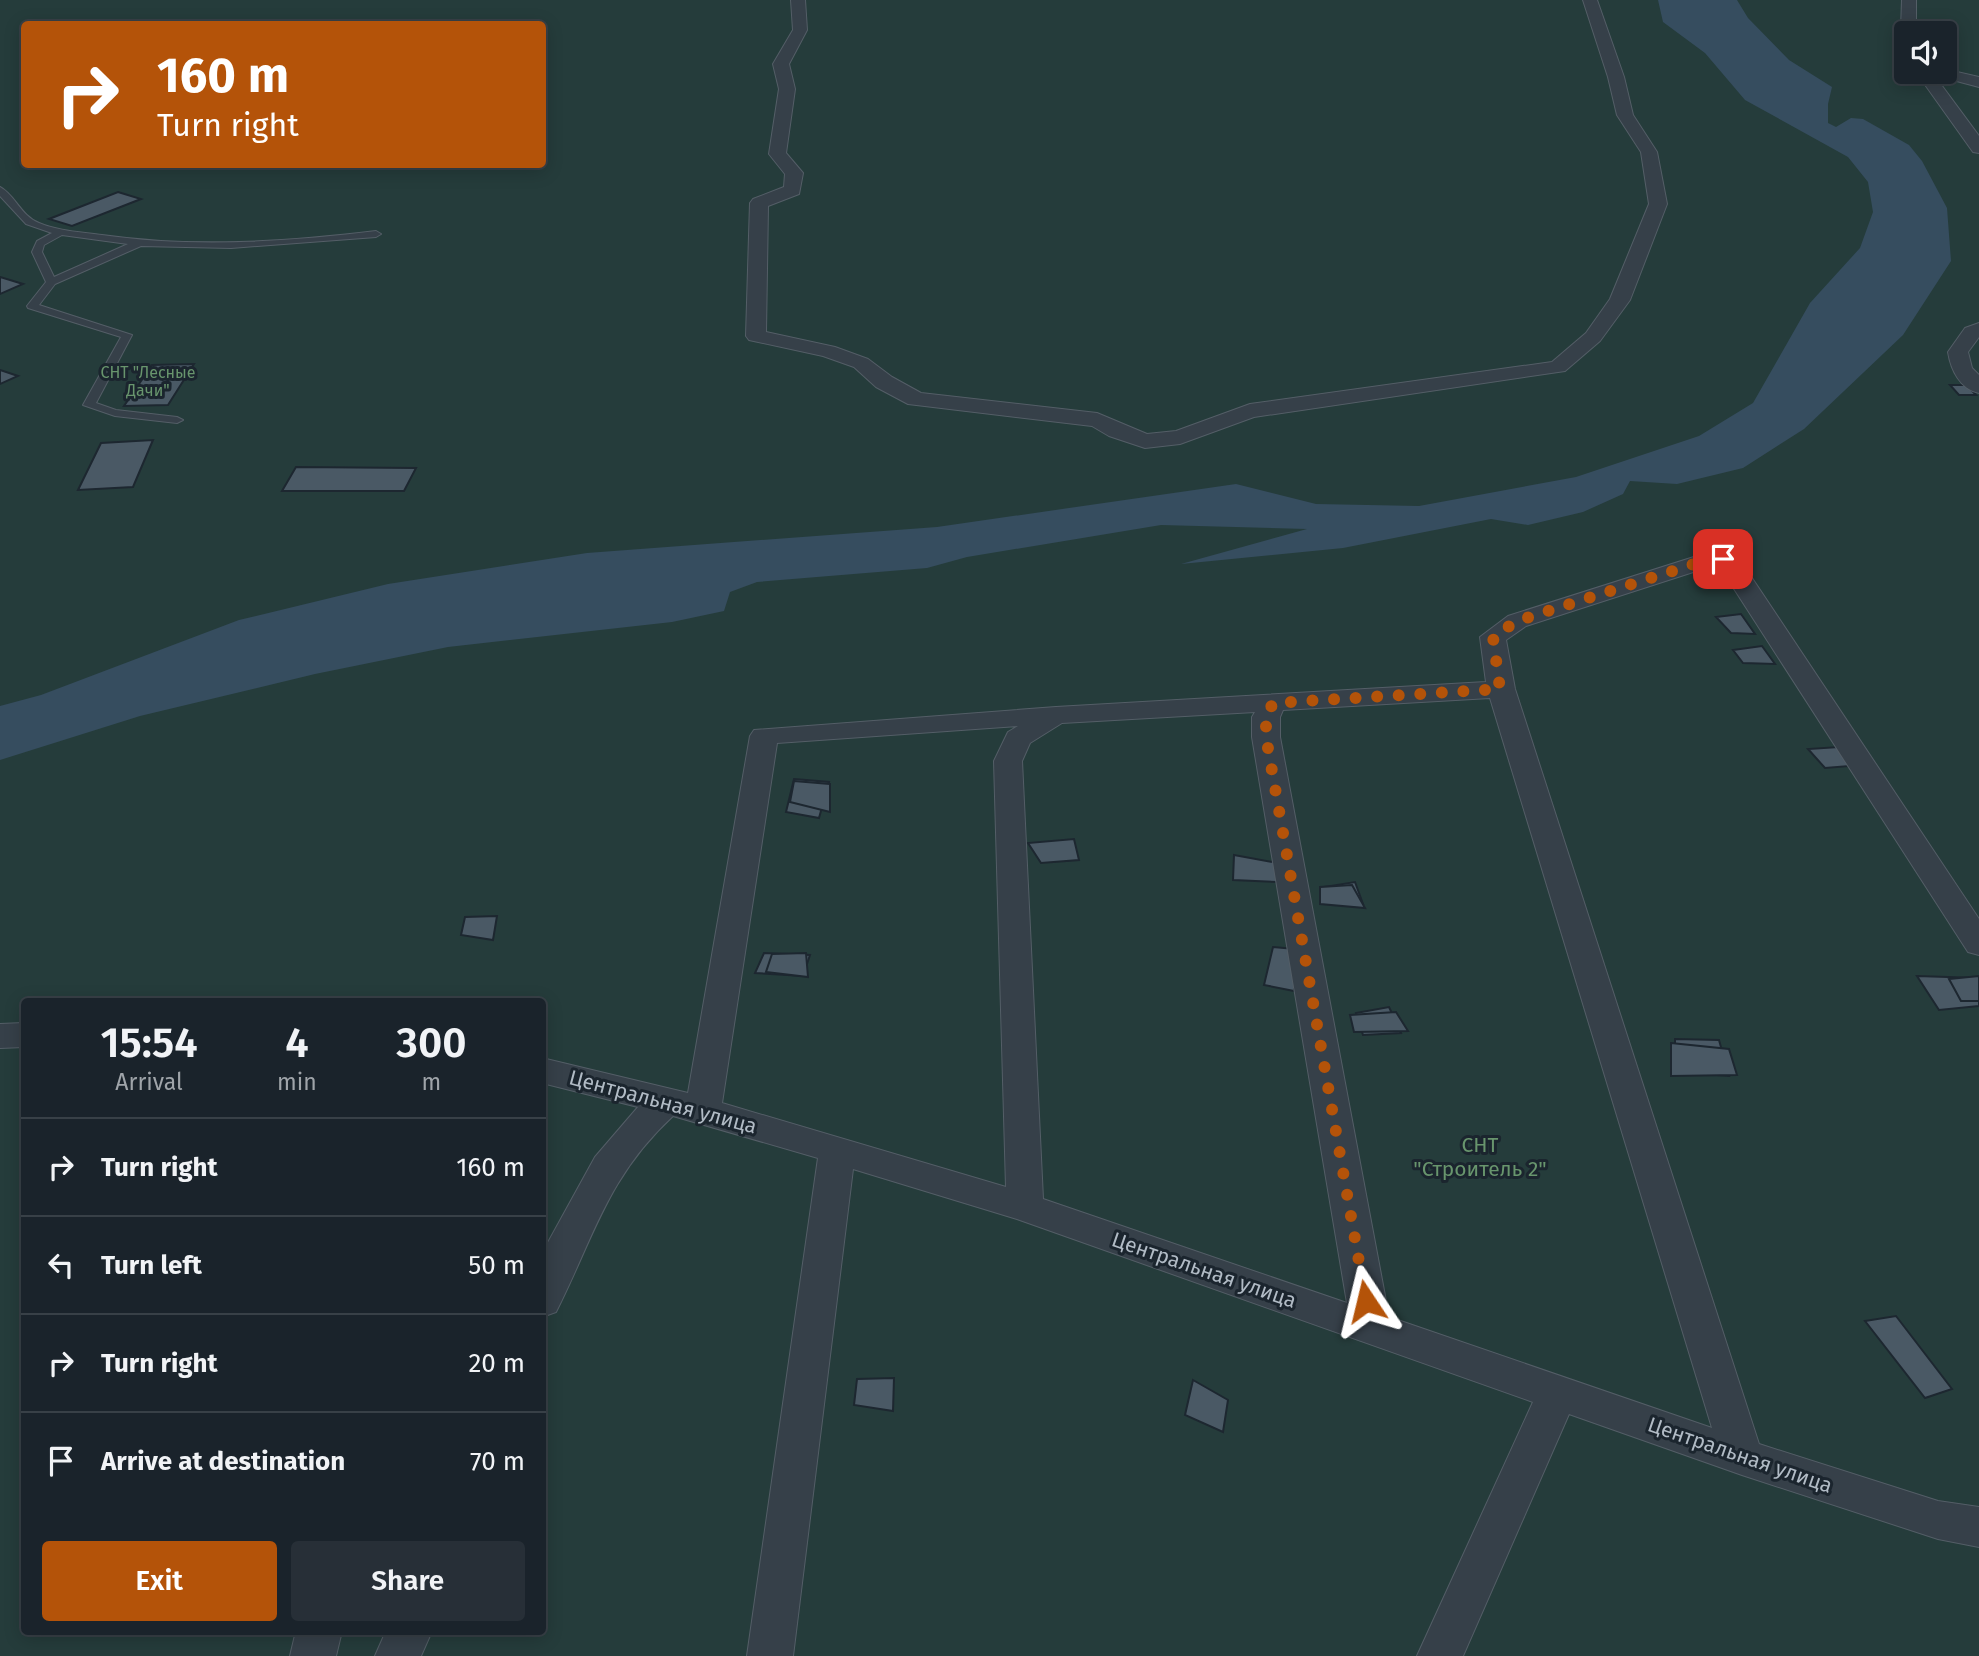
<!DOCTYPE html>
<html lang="en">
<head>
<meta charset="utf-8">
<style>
	:root { --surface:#1a232b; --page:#272f37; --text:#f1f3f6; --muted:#9fa4a9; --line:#384047; --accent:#b45309 }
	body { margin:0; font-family:"Fira Sans",sans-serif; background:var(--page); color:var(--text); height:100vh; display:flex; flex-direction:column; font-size:26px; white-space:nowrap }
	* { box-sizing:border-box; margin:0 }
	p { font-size:23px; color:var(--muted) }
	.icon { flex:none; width:38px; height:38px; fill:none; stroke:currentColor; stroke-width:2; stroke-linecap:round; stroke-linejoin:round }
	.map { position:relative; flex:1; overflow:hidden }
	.details { position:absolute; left:21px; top:998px; width:525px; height:637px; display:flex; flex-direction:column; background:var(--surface); border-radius:7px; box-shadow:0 4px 18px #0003,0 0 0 2px var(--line) }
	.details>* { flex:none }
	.banner { position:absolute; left:21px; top:21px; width:525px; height:147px; border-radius:7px; box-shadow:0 4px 18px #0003,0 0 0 2px var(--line); background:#b45309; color:#fff; overflow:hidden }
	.buttons { position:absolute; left:1894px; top:21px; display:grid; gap:14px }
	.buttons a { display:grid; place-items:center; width:63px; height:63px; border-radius:7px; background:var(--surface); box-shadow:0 4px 18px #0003,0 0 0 2px var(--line); font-size:35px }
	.pin { position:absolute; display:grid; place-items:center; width:60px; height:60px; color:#fff; margin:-30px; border-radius:14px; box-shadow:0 4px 10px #0006 }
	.me { position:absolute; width:77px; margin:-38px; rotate:350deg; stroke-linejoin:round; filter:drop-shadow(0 0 5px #0008) }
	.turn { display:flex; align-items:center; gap:24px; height:147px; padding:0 21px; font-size:32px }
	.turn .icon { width:91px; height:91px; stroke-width:2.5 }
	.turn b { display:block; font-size:49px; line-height:60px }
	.eta { display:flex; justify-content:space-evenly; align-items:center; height:119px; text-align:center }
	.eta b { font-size:42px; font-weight:600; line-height:49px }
	.button { display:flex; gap:14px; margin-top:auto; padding:14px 21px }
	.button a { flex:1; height:80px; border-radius:7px; background:var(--accent); color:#fff; font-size:28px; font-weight:600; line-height:80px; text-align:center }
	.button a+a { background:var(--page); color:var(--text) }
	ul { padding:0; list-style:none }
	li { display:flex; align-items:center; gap:21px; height:98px; padding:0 21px; border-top:2px solid var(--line) }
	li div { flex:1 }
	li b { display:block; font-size:26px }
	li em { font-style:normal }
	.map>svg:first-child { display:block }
</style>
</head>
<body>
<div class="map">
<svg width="1979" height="1656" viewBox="0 0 1979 1656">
	<rect width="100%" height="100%" fill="#222f39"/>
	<path fill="#253c3b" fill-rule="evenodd" d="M0 0H1979V1656H0ZM24 24H542V164H24ZM1906 33H1944V72H1906ZM24 1001H542V1631H24Z"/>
	<path fill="#364d5f" d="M1658 0H1737L1748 18 1789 60 1832 87 1828 104V123L1836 127 1851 118 1863 119 1909 145 1922 161 1947 208 1951 261 1903 335 1804 429 1743 468 1677 484 1630 481 1623 494 1583 512 1528 525 1491 519 1343 548 1181 564 1307 529 1161 525 967 557 927 568 757 582 730 592 724 611 672 622 448 647 315 674 140 716 0 760V706L41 695 239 620 388 584 587 553 937 527 1236 484 1316 504 1419 506 1576 477 1699 436 1753 403 1810 303 1860 248 1873 212 1868 182 1848 157 1745 100 1705 53 1663 22Z"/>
	<g fill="#4a5965" stroke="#1d2730" stroke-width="2">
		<path d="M118 192 141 199 72 226 49 219Z"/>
		<path d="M0 277 23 284 0 294Z"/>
		<path d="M194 364 168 405 124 406 152 365Z"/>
		<path d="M0 370 18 376 0 384Z"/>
		<path d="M1950 385H1967L1976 395H1959Z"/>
		<path d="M153 440 133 487 78 490 101 443Z"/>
		<path d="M296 467 416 468 404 491H282Z"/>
		<path d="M1741 614 1755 634 1731 633 1716 617Z"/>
		<path d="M1762 646 1775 664 1743 663 1733 650Z"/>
		<path d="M1839 747 1850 766 1825 768 1808 749Z"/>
		<path d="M794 779 829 782 819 818 786 812Z"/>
		<path d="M794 781 830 784V812L790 802Z"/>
		<path d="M1074 839 1079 860 1041 863 1028 843Z"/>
		<path d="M1234 855 1278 863 1277 882 1233 880Z"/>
		<path d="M1355 882 1363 904H1326L1324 887Z"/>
		<path d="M1352 885 1365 908 1320 904V887Z"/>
		<path d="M497 916 493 940 461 935 465 917Z"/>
		<path d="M1273 947 1295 949 1294 991 1264 985Z"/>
		<path d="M764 953 810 955 803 976 755 973Z"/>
		<path d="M806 953 808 977 766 972 772 954Z"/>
		<path d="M1917 976 1979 978V1006L1939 1010Z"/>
		<path d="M1979 976V1001H1961L1949 979Z"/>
		<path d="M1389 1007 1401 1033 1363 1035 1356 1013Z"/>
		<path d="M1396 1012 1408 1031 1354 1032 1350 1015Z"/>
		<path d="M1675 1039 1719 1040 1729 1076 1675 1072Z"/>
		<path d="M1671 1043 1729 1049 1737 1075 1671 1076Z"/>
		<path d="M1896 1316 1952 1389 1925 1398 1865 1321Z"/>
		<path d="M894 1378 893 1411 854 1405 857 1379Z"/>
		<path d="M1193 1380 1228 1400 1223 1432 1185 1415Z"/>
	</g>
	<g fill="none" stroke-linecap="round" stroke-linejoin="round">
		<defs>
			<path id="lane" d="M0 187C15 195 21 216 39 223 58 231 81 232 102 235 193 248 285 242 376 231L381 234 376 237 231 248 141 246 55 284 39 305 132 335 96 403 116 410 177 417 183 420 177 423 115 416 83 405 121 337 28 308 27 306 46 282 32 252 37 241 52 233 26 224 0 196ZM62 235 128 244 54 277 42 252 44 245Z"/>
			<g id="street">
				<path d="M791 0H805L807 30 789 64 795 89 786 153 803 173 799 194 768 206 766 332 835 347 868 359 892 377 921 393 1097 413 1147 434 1176 431 1250 404 1552 362 1586 333 1610 299 1649 204 1641 152 1617 115 1608 77 1583 0H1597L1624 77 1633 115 1657 152 1667 204 1630 300 1600 341 1565 371 1254 417 1180 444 1145 448 1109 436 1092 426 908 404 876 387 854 367 823 356 749 340 746 336 750 203 753 199 784 187 785 174 769 154 779 89 773 64 793 30Z"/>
				<path d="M1902 0H1916V33H1906V37L1901 29Z"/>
				<path d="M1944 69 1979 77V87L1934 75 1979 136V153L1973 152 1916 72H1944Z"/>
				<path d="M1979 323V337L1968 352 1972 368 1979 375V393C1960 389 1951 370 1948 352L1965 328Z"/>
				<path d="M1716 550 1738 557 1979 919V955L1968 952 1720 567 1715 565 1526 626 1506 640 1515 689 1759 1444 1938 1501 1979 1507V1547L1938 1539 1742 1475 1569 1414 1463 1656H1417L1533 1402 1017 1219 853 1169 793 1656H747L818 1158 673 1116C607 1177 594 1237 556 1312L542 1317V1255L546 1246 595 1157 638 1107 542 1083V1058L688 1093 750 736 754 730 1056 707 1486 682 1480 637 1508 616ZM1490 698 1712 1428 1389 1317 1280 737V717L1283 710ZM1255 712 1252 717V737L1347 1303 1043 1199 1022 761 1030 743 1062 723ZM1018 726 1008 732 994 761 1006 1187 722 1103 777 743Z"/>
				<path d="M24 1023V1047L0 1048V1024Z"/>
				<path d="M296 1631H342L336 1656H290Z"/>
				<path d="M386 1631H432L421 1656H375Z"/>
			</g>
		</defs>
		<use href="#lane" stroke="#545e67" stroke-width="2"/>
		<use href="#street" stroke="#545e67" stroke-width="2"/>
		<use href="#lane" fill="#364049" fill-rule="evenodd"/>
		<use href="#street" fill="#364049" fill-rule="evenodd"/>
	</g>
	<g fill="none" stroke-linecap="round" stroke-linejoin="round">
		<path stroke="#b45309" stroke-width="12" stroke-dasharray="0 21.6" d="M1366 1301 1266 737V717L1273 703 1500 689 1493 637 1517 621 1716 557 1723 559"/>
	</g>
	<g text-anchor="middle" stroke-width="6" stroke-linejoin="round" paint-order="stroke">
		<g font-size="16" fill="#68956d" stroke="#1b252e">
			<text x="148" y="378">СНТ "Лесные<tspan x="148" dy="18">Дачи"</tspan></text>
		</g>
		<g font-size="21" fill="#b1bbc5" stroke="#1b252e">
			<text transform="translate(663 1102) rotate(15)" y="7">Центральная улица</text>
			<text transform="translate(1204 1270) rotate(19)" y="7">Центральная улица</text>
			<text transform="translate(1740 1455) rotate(19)" y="7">Центральная улица</text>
		</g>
		<g font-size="21" fill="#68956d" stroke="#1b252e">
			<text x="1480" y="1152">СНТ<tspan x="1480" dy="24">"Строитель 2"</tspan></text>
		</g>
	</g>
</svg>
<div class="buttons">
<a><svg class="icon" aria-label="sound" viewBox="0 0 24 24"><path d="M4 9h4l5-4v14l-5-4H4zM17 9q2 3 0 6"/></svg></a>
</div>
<div class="pin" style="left:1723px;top:559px;background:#d93025"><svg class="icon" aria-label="arrive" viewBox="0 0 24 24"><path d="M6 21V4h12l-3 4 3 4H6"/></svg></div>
<svg class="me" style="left:1366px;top:1301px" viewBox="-20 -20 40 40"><path d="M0-17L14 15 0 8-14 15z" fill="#b45309" stroke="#fff" stroke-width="4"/></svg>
<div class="banner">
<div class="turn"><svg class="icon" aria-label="right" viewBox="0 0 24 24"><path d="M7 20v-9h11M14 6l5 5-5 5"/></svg><div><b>160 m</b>Turn right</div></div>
</div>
<section class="details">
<div class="eta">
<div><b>15:54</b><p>Arrival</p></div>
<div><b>4</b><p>min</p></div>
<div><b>300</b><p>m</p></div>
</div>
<ul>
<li><svg class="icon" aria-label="right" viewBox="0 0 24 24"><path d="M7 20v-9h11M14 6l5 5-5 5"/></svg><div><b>Turn right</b></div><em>160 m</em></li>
<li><svg class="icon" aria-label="left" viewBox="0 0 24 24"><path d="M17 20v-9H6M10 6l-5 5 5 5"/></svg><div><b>Turn left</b></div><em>50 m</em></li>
<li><svg class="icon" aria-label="right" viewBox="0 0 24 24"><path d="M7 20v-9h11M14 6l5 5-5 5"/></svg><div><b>Turn right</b></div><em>20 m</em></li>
<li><svg class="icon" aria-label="arrive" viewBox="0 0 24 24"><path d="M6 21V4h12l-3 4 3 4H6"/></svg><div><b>Arrive at destination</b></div><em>70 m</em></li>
</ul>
<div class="button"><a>Exit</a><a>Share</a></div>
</section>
</div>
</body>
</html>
